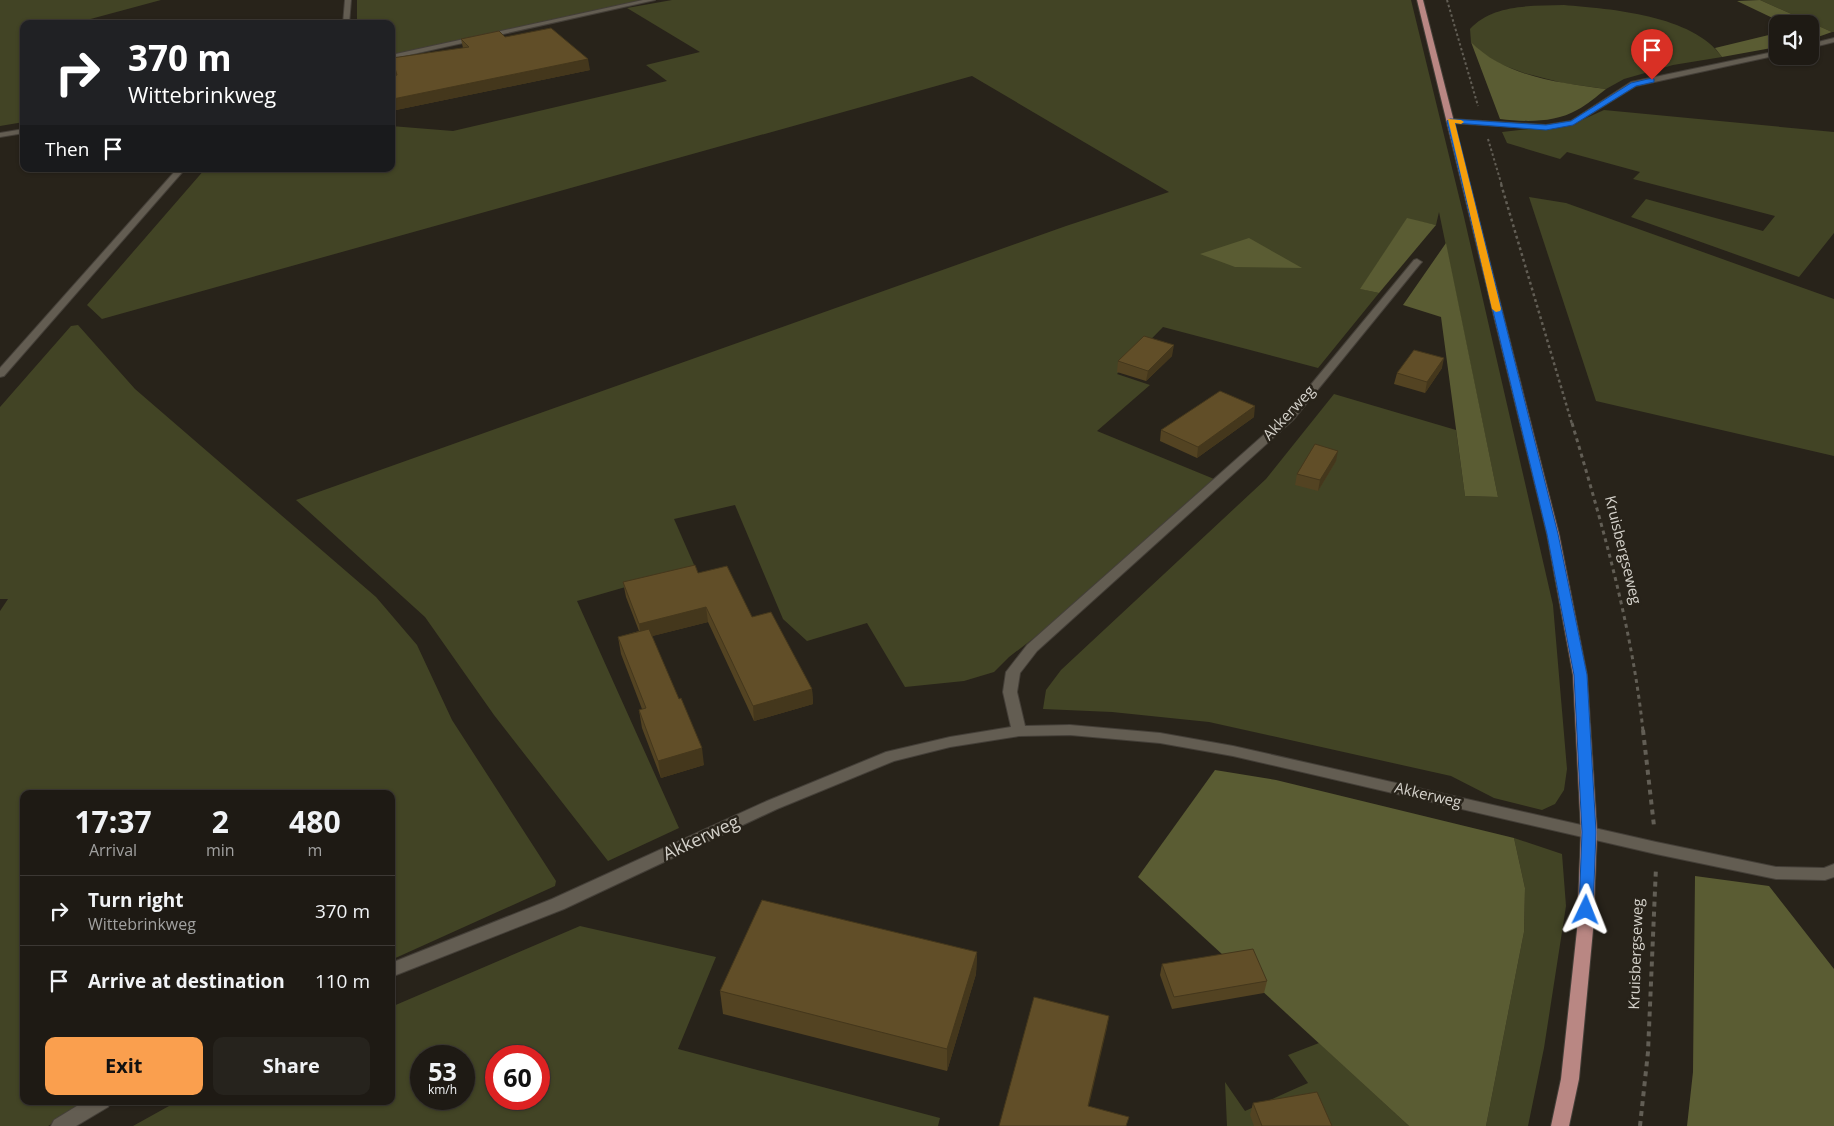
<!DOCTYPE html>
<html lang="en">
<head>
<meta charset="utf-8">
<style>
	:root { --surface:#1e1a14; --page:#26231d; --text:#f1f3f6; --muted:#a1a1a0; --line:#3c3834; --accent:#fa9f4e }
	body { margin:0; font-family:"Open Sans",sans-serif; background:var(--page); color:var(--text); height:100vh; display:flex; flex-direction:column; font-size:19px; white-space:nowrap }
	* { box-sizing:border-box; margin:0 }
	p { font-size:16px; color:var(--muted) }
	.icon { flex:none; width:28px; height:28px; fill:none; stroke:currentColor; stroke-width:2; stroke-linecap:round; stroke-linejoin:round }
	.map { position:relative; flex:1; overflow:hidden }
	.panel { position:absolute; left:20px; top:790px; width:375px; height:315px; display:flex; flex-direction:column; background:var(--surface); border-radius:10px; box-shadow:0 1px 4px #0004,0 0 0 1px var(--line) }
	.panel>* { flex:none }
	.hud { position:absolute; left:20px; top:20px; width:375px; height:152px; border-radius:10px; box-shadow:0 1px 4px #0004,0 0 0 1px var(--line); background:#202124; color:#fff; overflow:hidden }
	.buttons { position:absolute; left:1769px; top:15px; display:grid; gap:10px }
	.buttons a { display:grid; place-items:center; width:50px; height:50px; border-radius:10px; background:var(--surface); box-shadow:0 1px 4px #0004,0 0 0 1px var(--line); font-size:25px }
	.speed { position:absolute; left:410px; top:1045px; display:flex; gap:10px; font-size:25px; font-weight:700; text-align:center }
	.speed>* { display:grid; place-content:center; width:65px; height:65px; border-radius:50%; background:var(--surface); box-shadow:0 1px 4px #0004,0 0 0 1px var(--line); line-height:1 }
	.speed small { font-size:12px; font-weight:400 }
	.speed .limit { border:8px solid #d22; background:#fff; color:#111 }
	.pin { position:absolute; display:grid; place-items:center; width:42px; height:42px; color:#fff; margin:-51px -21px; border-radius:50% 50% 50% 0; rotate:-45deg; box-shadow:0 0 5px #0007 }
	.pin .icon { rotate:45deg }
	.me { position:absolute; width:55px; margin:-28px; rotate:2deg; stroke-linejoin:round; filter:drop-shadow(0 0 4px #0008) }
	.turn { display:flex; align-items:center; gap:18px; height:105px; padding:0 25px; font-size:22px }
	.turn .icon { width:65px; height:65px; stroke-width:2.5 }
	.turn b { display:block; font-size:35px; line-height:42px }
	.then { display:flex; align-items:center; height:48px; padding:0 25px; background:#0003; gap:10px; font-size:19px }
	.eta { display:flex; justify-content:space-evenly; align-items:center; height:85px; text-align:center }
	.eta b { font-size:30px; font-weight:700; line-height:35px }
	.button { display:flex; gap:10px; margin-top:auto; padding:10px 25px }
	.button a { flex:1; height:58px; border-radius:10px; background:var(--accent); color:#111; font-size:20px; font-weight:700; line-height:58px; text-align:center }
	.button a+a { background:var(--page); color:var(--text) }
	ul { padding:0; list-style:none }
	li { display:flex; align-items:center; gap:15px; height:70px; padding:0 25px; border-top:1px solid var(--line) }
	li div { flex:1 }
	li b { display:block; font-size:19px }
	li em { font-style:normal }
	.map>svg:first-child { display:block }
</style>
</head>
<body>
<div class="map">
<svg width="1834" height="1126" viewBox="0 0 1834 1126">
	<rect width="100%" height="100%" fill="#28231a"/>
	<g fill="#424425" fill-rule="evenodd">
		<path d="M0 0H161L72 24H24V122L0 126Z"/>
		<path d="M357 0H648L391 55V24H357Z"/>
		<path d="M672 0H1411L1464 217 1553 605 1567 769 1564 790 1555 804 1542 810 1494 798 1451 776 1209 722 1112 712 1043 709 1046 690 1061 670 1266 479 1334 394 1456 430 1465 496 1498 497 1439 212 1436 225 1407 219 1361 289 1379 293 1318 368 1163 327 1117 374 1150 385 1097 431 1219 481 1107 582 1009 657 994 672 964 681 905 687 867 623 807 641 783 619 735 505 674 519 695 567 577 601 679 828 608 861 494 715 425 617 296 500 1066 226 1169 192 972 76 102 319 87 305 205 169H391V126L453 131 667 81 646 65 700 52 627 8Z"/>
		<path d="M1760 0H1834V32H1832Z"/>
		<path d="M1564 5C1611 9 1693 15 1722 57L1673 65 1624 79 1606 89 1563 83 1524 73 1500 64 1482 53 1471 42 1470 29C1493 4 1531 6 1564 5Z"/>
		<path d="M1604 110 1834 132V233L1799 277 1631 217 1646 199 1763 231 1775 216 1633 179 1640 172 1567 152 1560 159 1507 143 1502 132 1573 124Z"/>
		<path d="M1529 197 1566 203 1834 299V456L1596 401Z"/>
		<path d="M78 325 135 389 376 597 417 645 452 720 556 881 555 886 391 960V794H24V1101H93L48 1126H0V611L8 599H0V407L71 326Z"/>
		<path d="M1514 838 1562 854 1566 906 1544 1048 1528 1126H1486L1524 932 1525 888Z"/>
		<path d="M580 926 716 957 678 1049 940 1118 938 1126H133L178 1101H391V1007ZM421 1056H464V1099H421ZM496 1056H539V1099H496Z"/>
		<path d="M1319 1043 1409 1126H1227L1225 1082 1245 1111 1308 1083 1288 1055Z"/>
	</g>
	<g fill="#5a5c33">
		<path d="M1760 0 1832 32 1815 38 1810 36V24H1785L1737 1Z"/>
		<path d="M1777 33V47L1722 57 1715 48Z"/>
		<path d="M1471 42C1505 77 1560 83 1606 89 1597 96 1587 105 1577 110 1555 123 1524 122 1500 119Z"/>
		<path d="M1407 218 1436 225 1379 293 1360 289Z"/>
		<path d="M1249 238 1302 268 1235 267 1200 254Z"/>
		<path d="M1446 243 1498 497 1465 496 1441 317 1403 305Z"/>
		<path d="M1215 770 1276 780 1514 838 1525 888 1524 932 1486 1126H1409L1138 877Z"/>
		<path d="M1695 876 1769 886 1834 969V1126H1687L1693 1072Z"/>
	</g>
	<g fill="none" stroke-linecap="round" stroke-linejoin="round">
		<defs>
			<path id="service" d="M643 0H655L391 59V55Z"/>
			<g id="minor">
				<path d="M345 0H351L349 24H343Z"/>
				<path d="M1834 38V42L1810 48V44Z"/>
				<path d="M1778 51V55L1636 86 1573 125 1546 129 1451 123 1447 121 1451 119 1546 125 1571 121 1631 82Z"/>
				<path d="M24 129V133L0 137V133Z"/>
				<path d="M177 169H185L4 376 0 377V368Z"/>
				<path d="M1417 259 1422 262 1420 264 1293 420 1037 651 1020 673 1017 692 1025 726 1070 725 1160 733 1233 746 1656 842 1776 867 1824 868 1834 864V877L1825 880 1776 879 1656 854 1233 756 1160 743 1070 735 1019 736 950 747 894 761 777 809 564 909 391 977V963L552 899 767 801 886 752 950 737 1011 727 1003 692 1006 672 1027 645 1285 416 1414 260Z"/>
				<path d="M85 1101H111L108 1107 76 1126H51L54 1120Z"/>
			</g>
			<path id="primary" d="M1417 0H1423L1559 534 1587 675 1597 832 1593 930 1579 1079 1569 1126H1551L1561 1079 1577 930 1581 832 1573 675 1547 534Z"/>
		</defs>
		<use href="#service" stroke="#443f38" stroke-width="2"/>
		<use href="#minor" stroke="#443f38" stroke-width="2"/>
		<use href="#primary" stroke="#443f38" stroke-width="2"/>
		<g stroke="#625e55" stroke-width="2" stroke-dasharray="2.5 2.5" stroke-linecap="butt">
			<path d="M1447 0 1478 106"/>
			<path d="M1488 139 1502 186"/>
		</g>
		<path stroke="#625e55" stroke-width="2.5" stroke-dasharray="3 3" stroke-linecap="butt" d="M1501 184 1572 424"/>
		<path stroke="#625e55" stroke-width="3" stroke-dasharray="4 4" stroke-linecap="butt" d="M1572 423C1602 524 1632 626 1643 731"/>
		<g stroke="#625e55" stroke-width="4" stroke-dasharray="5 5" stroke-linecap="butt">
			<path d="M1643 730 1654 826"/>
			<path d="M1640 1126 1648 1052 1656 867"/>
		</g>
		<use href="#service" fill="#635d52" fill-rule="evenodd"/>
		<use href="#minor" fill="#635d52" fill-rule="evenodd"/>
		<use href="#primary" fill="#b98783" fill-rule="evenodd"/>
	</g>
	<g fill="#534322">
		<path d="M505 37 590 70 396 110 391 106V77L396 76 392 58 463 48 461 39Z"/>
		<path d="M1172 356 1146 381 1117 372 1118 361Z"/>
		<path d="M1442 368 1425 393 1394 384 1397 373Z"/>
		<path d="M1254 417 1197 458 1160 441 1161 430Z"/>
		<path d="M1336 461 1318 491 1295 485 1297 474Z"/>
		<path d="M698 573 752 617 812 689 813 704 754 721 708 622 652 636 704 765 661 778 642 728 639 710 642 709 621 654 618 637 639 631 626 597 623 582Z"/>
		<path d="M977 952 976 974 947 1071 723 1014 720 991Z"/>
		<path d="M1162 964 1267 981 1264 993 1172 1009 1160 975Z"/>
		<path d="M1253 1103 1332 1126H1254L1250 1115Z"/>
	</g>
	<g fill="#44371c">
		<path d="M588 59 590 70 396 110 393 99Z"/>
		<path d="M1174 345 1172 356 1146 381 1148 371Z"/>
		<path d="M1444 358 1442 368 1425 393 1427 382Z"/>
		<path d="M1255 406 1254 417 1197 458 1198 447Z"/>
		<path d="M1338 451 1336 461 1318 491 1320 480Z"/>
		<path d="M706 607 708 622 641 639 639 624Z"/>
		<path d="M812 689 813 704 754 721 753 706Z"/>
		<path d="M702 748 704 765 661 778 658 761Z"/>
		<path d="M977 952 976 974 947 1071V1049Z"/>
		<path d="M1109 1016 1107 1028 1086 1118 1088 1106Z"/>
	</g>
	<g fill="#614e28" stroke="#44371c">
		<path d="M551 28 588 59 393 99 391 97V77L397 75 392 58 469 47 461 39 499 31 505 37Z"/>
		<path d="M1144 336 1174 345 1148 371 1118 361Z"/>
		<path d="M1414 350 1444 358 1427 382 1397 373Z"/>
		<path d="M1220 391 1255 406 1198 447 1161 430Z"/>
		<path d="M1315 444 1338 451 1320 480 1297 474Z"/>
		<path d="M695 565 698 573 727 566 752 617 771 612 812 689 753 706 706 607 639 624 623 582Z"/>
		<path d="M649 629 679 699 681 698 702 748 658 761 639 710 646 708 618 637Z"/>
		<path d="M762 900 977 952 947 1049 720 991Z"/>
		<path d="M1253 949 1267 981 1174 997 1162 964Z"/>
		<path d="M1034 997 1109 1016 1088 1106 1129 1117 1126 1126H999Z"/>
		<path d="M1317 1092 1332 1126H1262L1253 1103Z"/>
	</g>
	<path fill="#1a73e8" stroke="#114b97" d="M1652 78 1654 79V82L1636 86 1573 125 1546 130 1455 123 1558 534 1587 675 1596 832 1593 910 1591 914 1586 916 1581 914 1579 910 1582 832 1574 675 1547 534 1447 121 1450 119 1546 125 1571 121 1631 83Z"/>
	<path fill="#f59e0b" d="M1448 119 1461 120 1464 122 1461 124 1455 123 1501 309 1500 311 1496 312 1492 309Z"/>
	<g text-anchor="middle" stroke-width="5" stroke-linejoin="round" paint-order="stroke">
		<g font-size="15" fill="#d4d1ca" stroke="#28231a">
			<text transform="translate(1289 413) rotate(-47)" y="5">Akkerweg</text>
			<text transform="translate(1623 550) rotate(76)" y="5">Kruisbergseweg</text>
			<text transform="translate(1428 795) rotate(13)" y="5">Akkerweg</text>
			<text transform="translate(1636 954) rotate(-88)" y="5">Kruisbergseweg</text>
		</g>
		<g font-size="18" fill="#d4d1ca" stroke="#28231a">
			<text transform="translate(701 838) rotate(-25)" y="6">Akkerweg</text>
		</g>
	</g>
</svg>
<div class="buttons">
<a><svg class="icon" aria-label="sound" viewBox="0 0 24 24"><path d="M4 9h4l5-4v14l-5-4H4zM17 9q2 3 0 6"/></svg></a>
</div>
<div class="speed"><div>53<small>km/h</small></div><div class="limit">60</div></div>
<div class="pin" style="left:1652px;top:80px;background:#d93025"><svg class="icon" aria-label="arrive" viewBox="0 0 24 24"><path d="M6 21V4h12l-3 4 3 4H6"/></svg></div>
<svg class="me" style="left:1586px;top:910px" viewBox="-20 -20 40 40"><path d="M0-17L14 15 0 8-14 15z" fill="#1a73e8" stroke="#fff" stroke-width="4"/></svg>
<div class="hud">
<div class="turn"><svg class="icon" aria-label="right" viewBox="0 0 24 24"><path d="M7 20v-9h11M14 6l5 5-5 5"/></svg><div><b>370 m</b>Wittebrinkweg</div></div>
<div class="then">Then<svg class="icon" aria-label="arrive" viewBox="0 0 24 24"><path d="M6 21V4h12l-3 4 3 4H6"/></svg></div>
</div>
<section class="panel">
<div class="eta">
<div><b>17:37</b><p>Arrival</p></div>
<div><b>2</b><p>min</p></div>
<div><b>480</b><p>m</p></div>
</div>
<ul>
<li><svg class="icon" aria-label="right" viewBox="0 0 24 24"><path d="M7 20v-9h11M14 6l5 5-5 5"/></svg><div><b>Turn right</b><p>Wittebrinkweg</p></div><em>370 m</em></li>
<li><svg class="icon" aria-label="arrive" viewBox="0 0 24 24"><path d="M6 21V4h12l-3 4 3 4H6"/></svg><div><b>Arrive at destination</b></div><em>110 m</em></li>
</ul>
<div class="button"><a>Exit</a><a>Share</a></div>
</section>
</div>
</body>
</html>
